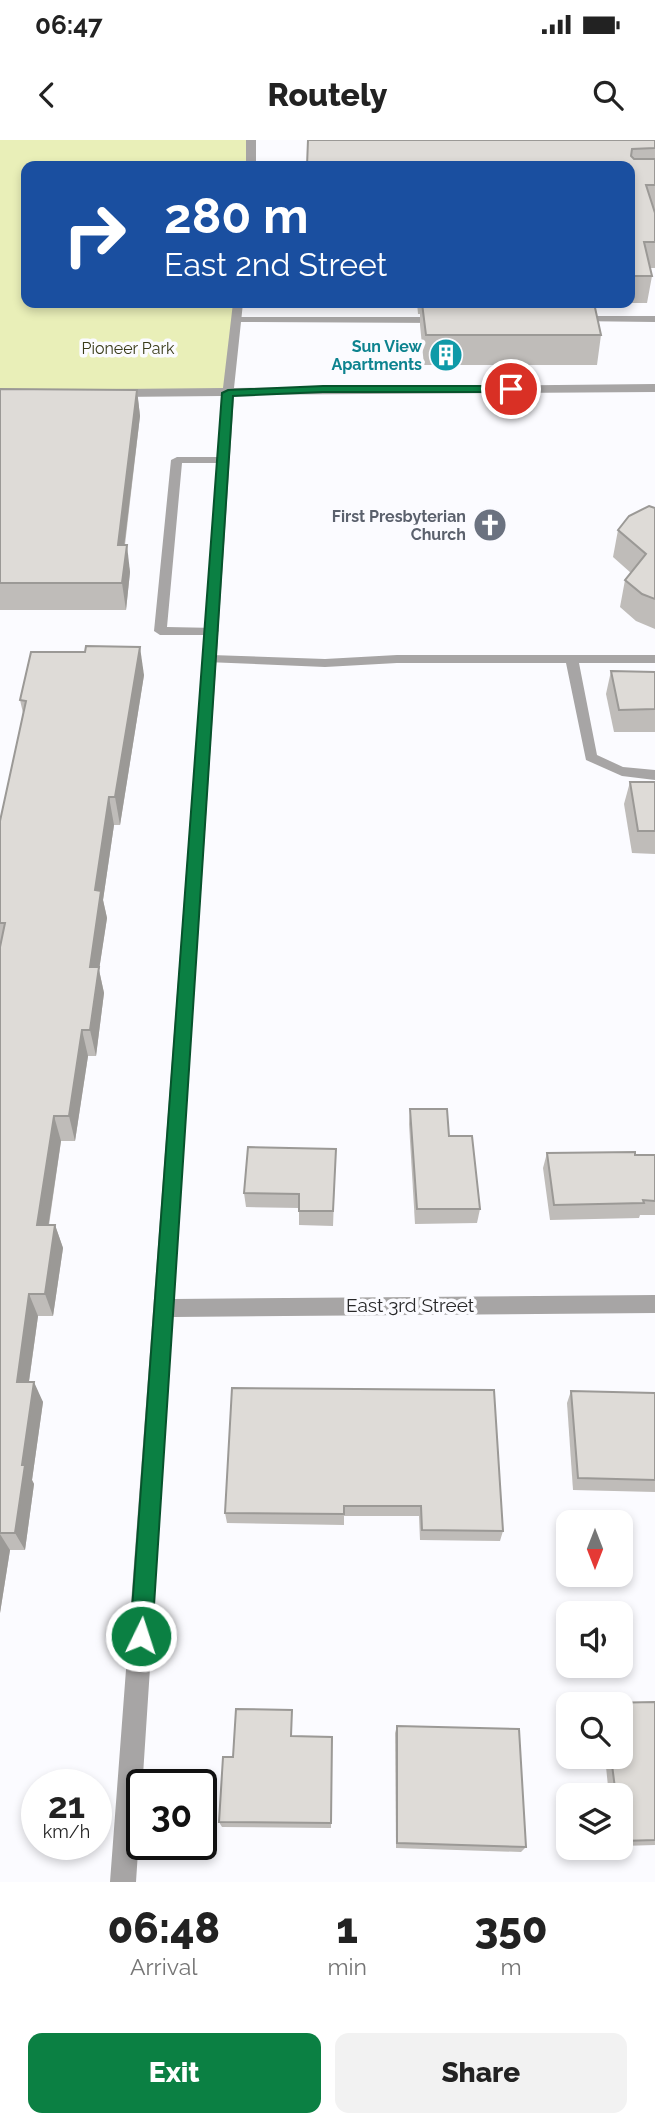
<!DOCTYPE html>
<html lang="en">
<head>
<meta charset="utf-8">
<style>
	:root { --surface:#fff; --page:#f2f2f2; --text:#222; --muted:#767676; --accent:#0b8043 }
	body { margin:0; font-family:Raleway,sans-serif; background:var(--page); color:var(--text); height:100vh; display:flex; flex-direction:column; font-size:26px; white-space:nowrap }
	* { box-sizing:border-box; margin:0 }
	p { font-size:23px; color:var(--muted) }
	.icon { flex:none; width:38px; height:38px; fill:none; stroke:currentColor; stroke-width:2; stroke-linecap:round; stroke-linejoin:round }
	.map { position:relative; height:1742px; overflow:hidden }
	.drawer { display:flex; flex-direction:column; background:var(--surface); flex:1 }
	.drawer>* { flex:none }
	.guide { position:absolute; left:21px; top:21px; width:614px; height:147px; border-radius:14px; box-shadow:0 4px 10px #0003; background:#1a4fa0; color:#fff; overflow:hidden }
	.needle { width:46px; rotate:180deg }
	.fabs { position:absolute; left:556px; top:1370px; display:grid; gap:14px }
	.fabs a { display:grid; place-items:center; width:77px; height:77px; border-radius:14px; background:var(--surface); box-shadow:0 4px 10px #0003; font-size:35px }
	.speed { position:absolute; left:21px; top:1629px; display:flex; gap:14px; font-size:35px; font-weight:700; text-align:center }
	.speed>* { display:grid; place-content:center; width:91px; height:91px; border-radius:50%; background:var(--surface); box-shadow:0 4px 10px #0003; line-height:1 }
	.speed small { font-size:18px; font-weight:400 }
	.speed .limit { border:4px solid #111; border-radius:10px; background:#fff; color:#111 }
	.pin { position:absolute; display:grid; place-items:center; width:60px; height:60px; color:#fff; margin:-30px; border:4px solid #fff; border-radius:50%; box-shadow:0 2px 7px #0007 }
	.me { position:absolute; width:77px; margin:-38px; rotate:4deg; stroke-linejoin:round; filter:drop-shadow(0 0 5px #0008) }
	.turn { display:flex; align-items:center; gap:24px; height:147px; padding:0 28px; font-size:32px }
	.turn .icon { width:91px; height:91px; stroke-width:2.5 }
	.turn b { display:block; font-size:49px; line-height:60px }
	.eta { display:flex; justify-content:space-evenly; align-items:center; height:119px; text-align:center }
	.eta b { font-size:42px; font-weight:800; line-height:49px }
	.action { display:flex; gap:14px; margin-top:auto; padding:14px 28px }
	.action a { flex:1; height:80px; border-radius:14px; background:var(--accent); color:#fff; font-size:28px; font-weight:800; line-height:80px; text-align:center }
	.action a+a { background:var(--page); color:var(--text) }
	.status { display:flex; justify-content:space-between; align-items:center; height:49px; padding:0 35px; background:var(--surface); direction:ltr }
	.status svg { height:19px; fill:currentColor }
	header { display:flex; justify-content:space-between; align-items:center; height:91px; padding:0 28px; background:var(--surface); font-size:32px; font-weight:800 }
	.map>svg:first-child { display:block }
</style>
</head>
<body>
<div class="status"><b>06:47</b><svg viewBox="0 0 49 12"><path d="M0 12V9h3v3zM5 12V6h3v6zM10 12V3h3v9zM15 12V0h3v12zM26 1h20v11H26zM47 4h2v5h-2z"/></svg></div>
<header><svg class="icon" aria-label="back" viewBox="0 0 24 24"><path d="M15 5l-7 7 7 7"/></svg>Routely<svg class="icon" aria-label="search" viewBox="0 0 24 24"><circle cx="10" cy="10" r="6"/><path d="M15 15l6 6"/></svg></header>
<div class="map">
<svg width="655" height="1742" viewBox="0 0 655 1742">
	<rect width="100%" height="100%" fill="#fbfbff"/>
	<path fill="#e9efb8" d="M0 0H251V26H26V163H238L228 253 0 252Z"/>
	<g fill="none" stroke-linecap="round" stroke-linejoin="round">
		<g fill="#a7a5a5" fill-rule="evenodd">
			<path d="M577 176H655V182L573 181 572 179Z"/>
			<path d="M237 177H439L444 180 439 183 233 182 232 180Z"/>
			<path d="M177 317H223L229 320 223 323H182L167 487 217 488 219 491 213 495H160L154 491 171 320Z"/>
			<path d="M211 515 325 519 397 515H655V523H579L597 615 623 627 655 630V640L622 636 586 620 566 523H397L325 527 206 522 205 519Z"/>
		</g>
		<g fill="#a7a5a5" fill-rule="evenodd">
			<rect x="246" y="0" width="10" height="26"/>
			<path d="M233 163H243L234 248 655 244V252L234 255 174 1159 655 1155V1173L173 1177 136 1742H110L222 256 116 257 110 253 116 249 223 248Z"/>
		</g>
	</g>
	<g fill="#bfbcb9">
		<path d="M655 0V128H650L652 136 647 163H630V26H307Z"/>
		<path d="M417 163H594L601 195 597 225H424L420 185V174H418Z"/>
		<path d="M0 249 137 250 140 276 125 405 130 432 126 470H0Z"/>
		<path d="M655 368V489L636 481 620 467 625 440 631 433 613 417 618 390Z"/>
		<path d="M611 531 655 532V592H614L606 554Z"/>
		<path d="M144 535 120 685H114L103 760 107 778 99 830 104 853 96 916H88L75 1001H61L49 1085H55L63 1108 53 1176H38L29 1242 43 1262 32 1340 34 1344 25 1410H10L0 1473V681L23 573 20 560Z"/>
		<path d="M630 642H655V714L632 713 624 664Z"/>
		<path d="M410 969 449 996 480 1069 477 1083 415 1084 409 984Z"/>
		<path d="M336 1009 333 1086 299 1085V1068L246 1067 244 1053Z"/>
		<path d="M547 1013 655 1015V1075H640L639 1078 550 1080 543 1028Z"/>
		<path d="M232 1248 503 1391 500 1401 420 1400 419 1376H344V1385L227 1383 225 1373Z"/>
		<path d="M571 1251 655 1253V1352L573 1350 567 1263Z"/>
		<path d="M655 1562V1705L621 1706V1656H609L605 1617H621V1564H603L604 1563Z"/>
		<path d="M292 1570V1596L332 1597 331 1688 222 1687 219 1682 233 1617Z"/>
		<path d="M397 1586 526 1707 521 1712 396 1708 395 1593Z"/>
	</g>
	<g fill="#9b9996">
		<path d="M137 250 140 276 121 432 118 405Z"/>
		<path d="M127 405 130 432 126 470 122 443Z"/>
		<path d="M140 507 144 535 120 685 115 657Z"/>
		<path d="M109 657 114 685 103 760 107 778 99 830 104 853 96 916 90 890V827L95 750Z"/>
		<path d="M82 890 88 916 75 1001 69 976Z"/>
		<path d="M54 976 61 1001 45 1108 37 1085Z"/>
		<path d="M55 1085 63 1108 53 1176 45 1154Z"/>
		<path d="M29 1154 38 1176 26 1262 17 1242Z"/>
		<path d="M34 1242 43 1262 32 1340 34 1344 25 1410 15 1393 22 1325Z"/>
		<path d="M0 1394 10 1410 0 1473Z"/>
	</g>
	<g fill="#dedbd7" stroke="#9b9996" stroke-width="2">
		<path d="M308 0H655V8L632 9 631 16 634 19H655V45H646L655 73V102H644L652 136H630V26H307Z"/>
		<path d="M422 163H594L601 195H426Z"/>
		<path d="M0 249 137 250 118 405H127L122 443H0Z"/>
		<path d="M649 366 655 368V459L642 454 625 440 646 414 618 390 629 376Z"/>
		<path d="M86 506 140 507 115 657H109L95 750 101 751 90 827H99L90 890H82L69 976H54L37 1085H55L45 1154H29L17 1242H34L22 1325H25L15 1393H0V807L5 783H0V681L26 561 20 560 31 512H85Z"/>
		<path d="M611 531 655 532V569L619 570Z"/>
		<path d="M630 642H655V691H638Z"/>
		<path d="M410 969H447L449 996H472L480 1069H417Z"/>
		<path d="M248 1007 336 1009 333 1071H299V1054L244 1053Z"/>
		<path d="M635 1012V1015H655V1061L643 1060 644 1063 554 1065 547 1013Z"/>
		<path d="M232 1248 494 1250 503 1391 422 1390 421 1366H344V1374L225 1373Z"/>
		<path d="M571 1251 655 1253V1340L578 1338Z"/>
		<path d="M655 1562V1700L622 1701 621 1656H616L611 1617H621V1564H605L604 1563Z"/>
		<path d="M236 1569 292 1570 291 1596 332 1597 331 1683 219 1682 223 1617H233Z"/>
		<path d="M397 1586 519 1589 526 1707 397 1703Z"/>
	</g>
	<path fill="#0b8043" stroke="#07532c" stroke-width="2" d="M323 246H511L517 249 511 252H323L233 256 152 1496 149 1503 141 1507 134 1503 130 1496 222 253 228 250Z"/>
	<defs>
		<symbol id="building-disc" viewBox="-11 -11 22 22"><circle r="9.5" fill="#0f9aa8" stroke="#fbfbff"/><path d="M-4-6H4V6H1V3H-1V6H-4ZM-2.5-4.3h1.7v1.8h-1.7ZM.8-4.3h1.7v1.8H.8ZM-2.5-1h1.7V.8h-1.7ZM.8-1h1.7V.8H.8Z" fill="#fff"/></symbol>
		<symbol id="church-disc" viewBox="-11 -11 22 22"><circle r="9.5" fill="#6b7280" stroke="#fbfbff"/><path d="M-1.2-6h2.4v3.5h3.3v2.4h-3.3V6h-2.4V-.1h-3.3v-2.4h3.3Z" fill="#fff"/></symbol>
	</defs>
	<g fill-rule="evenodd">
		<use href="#building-disc" x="427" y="196" width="38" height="38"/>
		<use href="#church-disc" x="471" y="366" width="38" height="38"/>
	</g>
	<g text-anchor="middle" stroke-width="7" stroke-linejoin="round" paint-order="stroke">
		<g font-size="16" font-weight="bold" fill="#0d838f" stroke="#fbfbff" text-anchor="end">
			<text x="422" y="212">Sun View<tspan x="422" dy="18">Apartments</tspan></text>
		</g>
		<g font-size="16" fill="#393b19" stroke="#fbfbff">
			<text x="128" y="214">Pioneer Park</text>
		</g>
		<g font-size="16" font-weight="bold" fill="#5b616d" stroke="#fbfbff" text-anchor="end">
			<text x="466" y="382">First Presbyterian<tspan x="466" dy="18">Church</tspan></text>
		</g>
		<g font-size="19" fill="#282829" stroke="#fbfbff">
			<text x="410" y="1172">East 3rd Street</text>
		</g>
	</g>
</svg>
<div class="fabs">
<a><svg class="needle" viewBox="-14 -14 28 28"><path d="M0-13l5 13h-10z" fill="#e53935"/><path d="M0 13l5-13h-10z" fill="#767676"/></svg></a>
<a><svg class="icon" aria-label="sound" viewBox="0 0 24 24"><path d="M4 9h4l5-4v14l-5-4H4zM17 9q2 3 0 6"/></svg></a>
<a><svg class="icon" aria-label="search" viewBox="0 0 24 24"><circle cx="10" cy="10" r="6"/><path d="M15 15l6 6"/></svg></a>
<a><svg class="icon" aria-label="layers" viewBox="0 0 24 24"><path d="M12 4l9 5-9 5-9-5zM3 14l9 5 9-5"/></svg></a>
</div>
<div class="speed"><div>21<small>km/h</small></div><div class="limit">30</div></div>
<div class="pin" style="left:511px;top:249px;background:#d93025"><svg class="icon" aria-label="arrive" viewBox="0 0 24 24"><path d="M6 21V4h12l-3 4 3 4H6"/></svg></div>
<svg class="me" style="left:141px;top:1496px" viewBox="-20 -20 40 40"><circle r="17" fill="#0b8043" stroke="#fff" stroke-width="3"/><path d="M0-11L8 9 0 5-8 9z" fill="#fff"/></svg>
<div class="guide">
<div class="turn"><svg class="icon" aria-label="right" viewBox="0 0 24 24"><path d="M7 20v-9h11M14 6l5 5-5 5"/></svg><div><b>280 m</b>East 2nd Street</div></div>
</div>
</div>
<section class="drawer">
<div class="eta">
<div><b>06:48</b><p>Arrival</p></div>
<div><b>1</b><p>min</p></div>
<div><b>350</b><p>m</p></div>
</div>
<div class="action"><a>Exit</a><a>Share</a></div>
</section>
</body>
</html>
